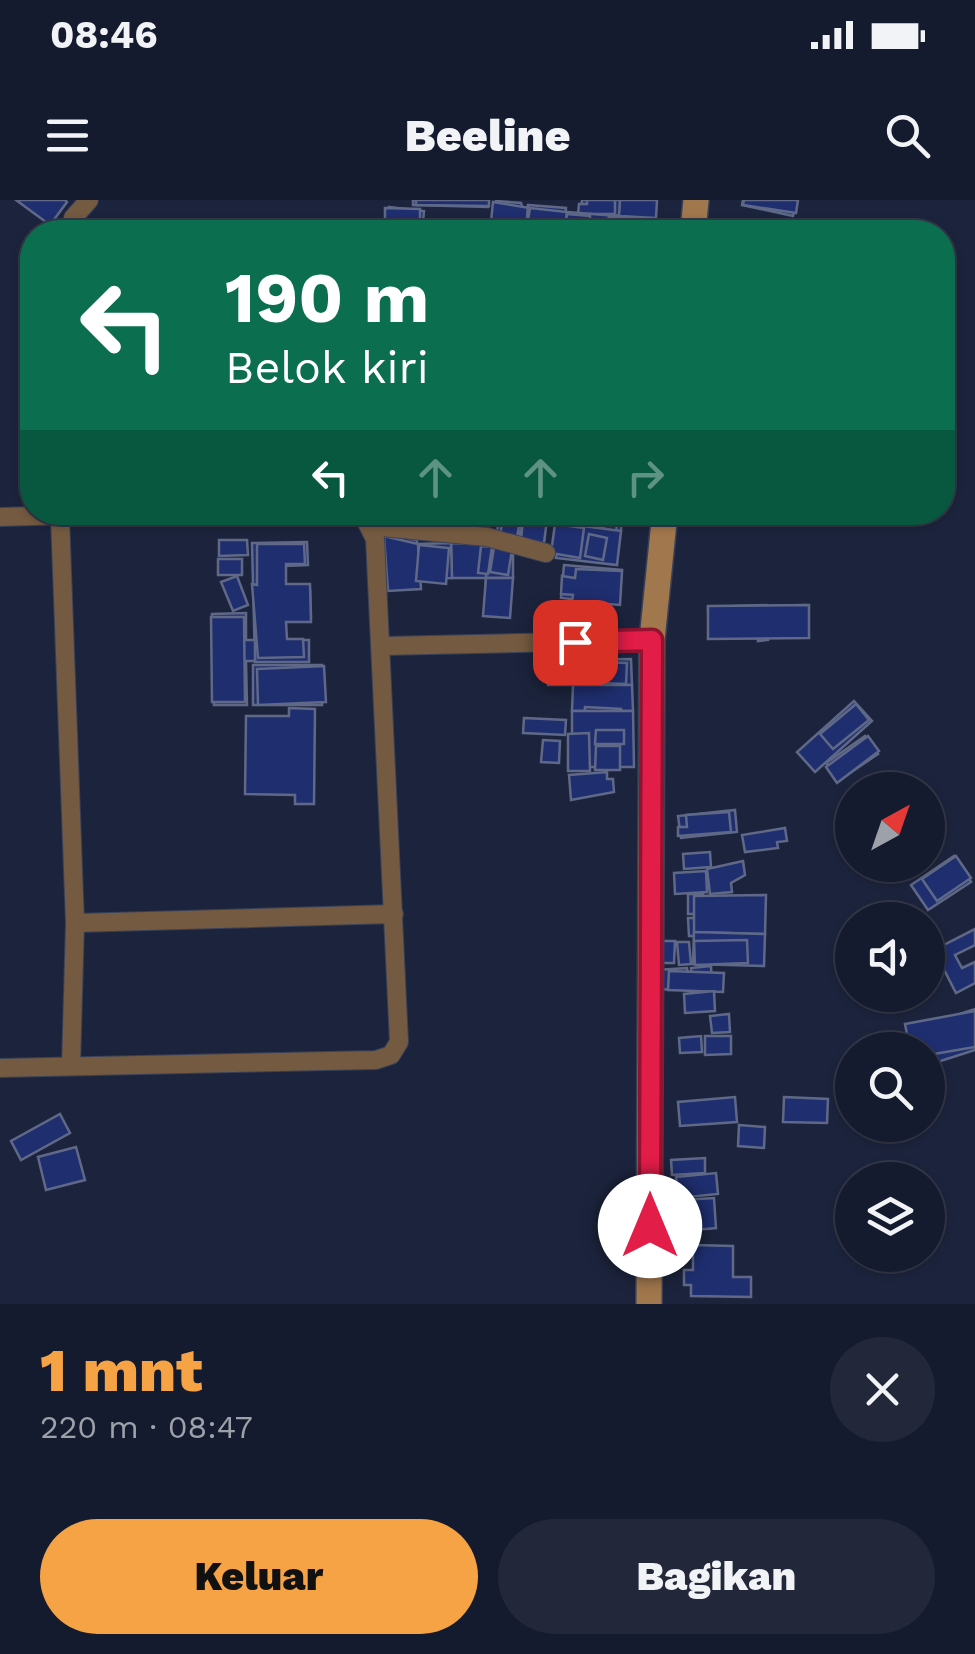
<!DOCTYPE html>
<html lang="id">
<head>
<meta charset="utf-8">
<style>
	:root { --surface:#151b2e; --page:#22283a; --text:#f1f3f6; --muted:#9da1aa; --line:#34394a; --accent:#f5a345 }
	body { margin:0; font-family:"Work Sans",sans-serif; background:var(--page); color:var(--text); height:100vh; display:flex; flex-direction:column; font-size:38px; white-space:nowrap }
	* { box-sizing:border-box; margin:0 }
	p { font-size:32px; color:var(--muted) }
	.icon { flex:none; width:55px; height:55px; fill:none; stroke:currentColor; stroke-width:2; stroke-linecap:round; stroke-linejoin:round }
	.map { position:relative; height:1104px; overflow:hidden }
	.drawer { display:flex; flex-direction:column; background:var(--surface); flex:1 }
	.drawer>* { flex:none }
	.top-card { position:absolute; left:20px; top:20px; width:935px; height:305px; border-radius:40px; box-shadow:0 2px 8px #0004,0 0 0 2px var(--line); background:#0b6e4f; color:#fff; overflow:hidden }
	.needle { width:65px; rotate:40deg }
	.controls { position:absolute; left:835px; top:572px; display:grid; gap:20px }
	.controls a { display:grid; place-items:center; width:110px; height:110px; border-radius:50%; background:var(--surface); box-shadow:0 2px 8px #0004,0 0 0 2px var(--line); font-size:50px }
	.pin { position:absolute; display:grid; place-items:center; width:85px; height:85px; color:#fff; margin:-42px; border-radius:20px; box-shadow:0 5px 15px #0006 }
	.me { position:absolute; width:110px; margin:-55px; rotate:0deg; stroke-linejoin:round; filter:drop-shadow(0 0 8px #0008) }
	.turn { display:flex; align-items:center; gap:35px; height:210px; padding:0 40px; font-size:45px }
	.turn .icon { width:130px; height:130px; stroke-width:2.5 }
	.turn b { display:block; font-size:70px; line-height:85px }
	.lanes { display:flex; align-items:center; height:95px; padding:0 40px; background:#0003; justify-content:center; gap:50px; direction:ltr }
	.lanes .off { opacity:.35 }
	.round { display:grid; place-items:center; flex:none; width:105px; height:105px; border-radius:52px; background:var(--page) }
	.summary { display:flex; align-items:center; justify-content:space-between; height:170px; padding:0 40px }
	h1 { font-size:60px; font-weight:800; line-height:75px; color:var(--accent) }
	.action { display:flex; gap:20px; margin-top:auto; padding:20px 40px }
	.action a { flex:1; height:115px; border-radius:60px; background:var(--accent); color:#111; font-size:40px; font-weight:800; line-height:115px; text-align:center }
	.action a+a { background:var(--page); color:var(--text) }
	.status { display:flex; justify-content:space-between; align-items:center; height:70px; padding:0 50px; background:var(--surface); direction:ltr }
	.status svg { height:28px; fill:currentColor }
	header { display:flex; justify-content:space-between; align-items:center; height:130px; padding:0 40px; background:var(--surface); font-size:45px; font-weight:800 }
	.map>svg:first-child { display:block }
</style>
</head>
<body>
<div class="status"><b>08:46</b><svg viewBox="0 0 49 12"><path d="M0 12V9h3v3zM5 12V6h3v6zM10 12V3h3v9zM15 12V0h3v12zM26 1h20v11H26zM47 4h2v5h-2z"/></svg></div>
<header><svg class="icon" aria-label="menu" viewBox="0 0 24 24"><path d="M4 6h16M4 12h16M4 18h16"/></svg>Beeline<svg class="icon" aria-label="search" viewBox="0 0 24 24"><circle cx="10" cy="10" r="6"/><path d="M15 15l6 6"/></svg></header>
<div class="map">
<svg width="975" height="1104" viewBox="0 0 975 1104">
	<rect width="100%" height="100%" fill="#1c243d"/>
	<g fill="#1f2e6f" stroke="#5f6987" stroke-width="2.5">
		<path d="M16 0H65L67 2 50 25Z"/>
		<path d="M413 0H488V7L413 5Z"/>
		<path d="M416 0H489V6L416 5Z"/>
		<path d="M582 0H655L654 19 581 12Z"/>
		<path d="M587 0H615V14H578L579 4H587Z"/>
		<path d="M620 0H657L656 18 619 16Z"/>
		<path d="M743 0H796L793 16 742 5Z"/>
		<path d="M744 0H798L796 13 743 5Z"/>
		<path d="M496 1 521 3 525 18 520 17 519 32 483 30V23L495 24Z"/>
		<path d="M493 2 530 8 526 32H490Z"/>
		<path d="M528 5 566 8 564 29 526 32Z"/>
		<path d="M389 7 424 11 422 32H387Z"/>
		<path d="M385 8 420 9V32H385Z"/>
		<path d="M530 8 567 12 565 32H526Z"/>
		<path d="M567 12 654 19 653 32H566Z"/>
		<path d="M567 14 590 16V23H600L599 32H565Z"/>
		<path d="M609 17 649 21V32H601Z"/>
		<path d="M465 312H486L484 326 478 325 477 330 463 329Z"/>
		<path d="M467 312H490L489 326 466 324Z"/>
		<path d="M500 312H523L520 336 497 332Z"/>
		<path d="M504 312H521L517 338 500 335Z"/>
		<path d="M523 312H547L544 339 520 336Z"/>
		<path d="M524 312H548L544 343 521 339Z"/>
		<path d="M577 312H622L621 331 575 325Z"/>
		<path d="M578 312H619L616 331 576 323Z"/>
		<path d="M560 323 621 331 617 365 556 358Z"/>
		<path d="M555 324 584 328 580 358 551 353Z"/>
		<path d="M386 331 411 334 410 339 417 340 412 385 388 382 390 364 382 363Z"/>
		<path d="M589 334 607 338 603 360 585 356Z"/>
		<path d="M384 336 418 344 421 389 388 391Z"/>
		<path d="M219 340H247L248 355 219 356Z"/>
		<path d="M307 342 308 365 283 366 284 390H310L311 417H283V440H309V462H255L252 343Z"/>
		<path d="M455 342 480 344 476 376 451 373Z"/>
		<path d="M451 343 488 345 486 378H452Z"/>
		<path d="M451 343 452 378 420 379 418 344Z"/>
		<path d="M257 344H304L305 364H286V384H310L311 422H286L287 439H303L304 457 258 458 252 384 257 385Z"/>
		<path d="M419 345 449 348 446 384 416 381Z"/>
		<path d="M488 345 513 354V378H486Z"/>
		<path d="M481 346 492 347 488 374 478 373Z"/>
		<path d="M494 347 512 350 508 375 490 372Z"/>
		<rect x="218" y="359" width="24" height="16"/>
		<path d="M564 365 622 370 619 404 561 398Z"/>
		<path d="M576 369 622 371 620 405 572 401 573 395 561 394 562 376 575 378Z"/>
		<path d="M237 376 248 405 233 411 221 382Z"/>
		<path d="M486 378 507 379 505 413 485 412Z"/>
		<path d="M486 378H513L510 418 483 416Z"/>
		<path d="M766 405 768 440 758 441V436L709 438 708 407Z"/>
		<path d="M806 405 807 434H769L768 406Z"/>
		<path d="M809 405V438L708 439V406Z"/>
		<path d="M246 413V440H255V461H246L247 505H214L212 414Z"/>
		<path d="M211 417H244L245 502H212Z"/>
		<path d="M631 459 632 485H548L547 460Z"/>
		<path d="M546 460 627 463 626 484 545 481Z"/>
		<rect x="253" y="465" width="69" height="40"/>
		<path d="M324 466 326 502 258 505 257 469Z"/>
		<path d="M574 483 605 484V492L619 493V505H573Z"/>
		<path d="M573 485H632L633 511H572Z"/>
		<path d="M854 501 872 521 815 572 797 552Z"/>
		<path d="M856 504 869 520 833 549 820 534Z"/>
		<path d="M585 507 621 509V516L627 517V530L584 528Z"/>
		<path d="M289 508 315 509 314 604H295V595L245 594 246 516H289Z"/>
		<path d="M572 511H633L634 567H572Z"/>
		<path d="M524 518 566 520 565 535 523 533Z"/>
		<path d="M596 530H624V544H595Z"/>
		<path d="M589 533 590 571H568V534Z"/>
		<path d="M865 536 878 554 838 581 826 563Z"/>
		<path d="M868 536 879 551 837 583 826 567Z"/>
		<path d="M543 540 560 541 559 563 541 562Z"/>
		<path d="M596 546H620V570H595Z"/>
		<path d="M607 572V579H613L614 592 571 600 569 575Z"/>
		<path d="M735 610 737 632 681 638 678 616Z"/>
		<path d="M729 612 731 632 678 636V627H687L686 615Z"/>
		<path d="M785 628 787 641 777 642 778 648 745 652 742 635Z"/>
		<path d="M710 652 711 667 684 669 683 654Z"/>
		<path d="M954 656 971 682 928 710 911 685Z"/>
		<path d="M956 656 971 678 937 701 922 679Z"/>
		<path d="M743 661 745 675 731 683 732 692 710 694 707 669Z"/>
		<path d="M706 671 707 692 675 694 674 673Z"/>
		<path d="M688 694H703V702L756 701 763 729H705V736H689L688 718H699V714H688Z"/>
		<path d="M766 695 765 734 694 732V696Z"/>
		<path d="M975 729V745L955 755 962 768 975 762V783L956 793 934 750Z"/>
		<path d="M694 732 765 734 764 766 693 764Z"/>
		<path d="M747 740 748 763 695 765 694 741Z"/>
		<path d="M656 741H675L674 763H655Z"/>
		<path d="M677 742H689L691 764 679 765Z"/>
		<path d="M711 766 712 786 693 788 691 768Z"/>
		<path d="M687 768 689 788 657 790 656 770Z"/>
		<path d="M669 771 724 773 723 792 668 790Z"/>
		<path d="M714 791 715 811 685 813 684 794Z"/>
		<path d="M975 809V850L928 865V850H913L907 831Z"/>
		<path d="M975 811V847L928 855V850H910L905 824Z"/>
		<path d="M729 814 730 832 712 833 710 816Z"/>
		<path d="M701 836 702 852 680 853 679 838Z"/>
		<path d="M705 836H731V854L705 855Z"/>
		<path d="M735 897 737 922 680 926 678 902Z"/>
		<path d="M784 897 828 899 827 923 783 922Z"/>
		<path d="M60 914 70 933 21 960 11 941Z"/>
		<path d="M739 925 765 927 764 948 738 946Z"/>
		<path d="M76 947 85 980 46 990 38 957Z"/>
		<path d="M705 958V973L672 975 671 960Z"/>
		<path d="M716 973 718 994 678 998 676 977Z"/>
		<path d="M714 998 716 1028 685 1031 683 1000Z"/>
		<path d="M693 1045 733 1046V1077H751V1097L691 1096V1085H684V1070H693Z"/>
	</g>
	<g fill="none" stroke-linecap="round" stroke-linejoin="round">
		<defs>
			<g id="street">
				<path d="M73 18 89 0"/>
				<path d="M0 317 170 312"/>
				<path d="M60 317 75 723 71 866"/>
				<path d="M371 326 487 337 546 353"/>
				<path d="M384 446 652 440"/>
				<path d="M75 723 394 714"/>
				<path d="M0 868 376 860 391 855 399 842 375 339 364 317 355 313 296 312"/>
			</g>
			<g id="secondary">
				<path d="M693 32 696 0"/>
				<path d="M649 1104 652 440 665 312"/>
			</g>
		</defs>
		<use href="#street" stroke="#394159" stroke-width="20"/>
		<use href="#secondary" stroke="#394159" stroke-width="28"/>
		<use href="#street" stroke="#745a40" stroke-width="18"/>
		<use href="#secondary" stroke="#a1774d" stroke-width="25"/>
	</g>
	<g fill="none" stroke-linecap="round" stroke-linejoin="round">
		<defs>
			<path id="route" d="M575 442 652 440 650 1026"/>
		</defs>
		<use href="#route" stroke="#92132f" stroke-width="25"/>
		<use href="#route" stroke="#e11d48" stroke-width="18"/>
	</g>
</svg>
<div class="controls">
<a><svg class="needle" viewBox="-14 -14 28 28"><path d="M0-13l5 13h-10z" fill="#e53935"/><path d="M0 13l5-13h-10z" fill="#9da1aa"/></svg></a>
<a><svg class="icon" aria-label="sound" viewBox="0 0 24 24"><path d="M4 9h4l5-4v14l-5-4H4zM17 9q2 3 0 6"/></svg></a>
<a><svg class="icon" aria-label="search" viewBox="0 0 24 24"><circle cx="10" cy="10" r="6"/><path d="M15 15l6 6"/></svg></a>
<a><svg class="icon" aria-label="layers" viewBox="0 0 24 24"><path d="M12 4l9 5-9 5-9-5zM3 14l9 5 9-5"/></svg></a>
</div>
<div class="pin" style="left:575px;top:442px;background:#d93025"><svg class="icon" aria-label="arrive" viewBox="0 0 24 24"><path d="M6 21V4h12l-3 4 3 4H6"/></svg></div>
<svg class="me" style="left:650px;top:1026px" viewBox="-20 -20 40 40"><circle r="19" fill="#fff"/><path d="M0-13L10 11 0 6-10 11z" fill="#e11d48"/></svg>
<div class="top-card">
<div class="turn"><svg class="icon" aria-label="left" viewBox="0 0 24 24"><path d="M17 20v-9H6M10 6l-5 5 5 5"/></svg><div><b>190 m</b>Belok kiri</div></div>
<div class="lanes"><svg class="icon" aria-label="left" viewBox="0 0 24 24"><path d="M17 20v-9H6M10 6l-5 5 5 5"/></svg><svg class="icon off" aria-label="ahead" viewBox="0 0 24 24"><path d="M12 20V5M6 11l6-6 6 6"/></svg><svg class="icon off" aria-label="ahead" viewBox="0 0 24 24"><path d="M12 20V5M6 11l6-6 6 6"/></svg><svg class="icon off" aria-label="right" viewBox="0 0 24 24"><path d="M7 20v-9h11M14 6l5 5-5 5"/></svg></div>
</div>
</div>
<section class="drawer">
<div class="summary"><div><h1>1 mnt</h1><p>220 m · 08:47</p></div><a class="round"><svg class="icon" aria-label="close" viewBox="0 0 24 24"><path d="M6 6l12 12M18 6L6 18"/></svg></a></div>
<div class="action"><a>Keluar</a><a>Bagikan</a></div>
</section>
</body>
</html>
